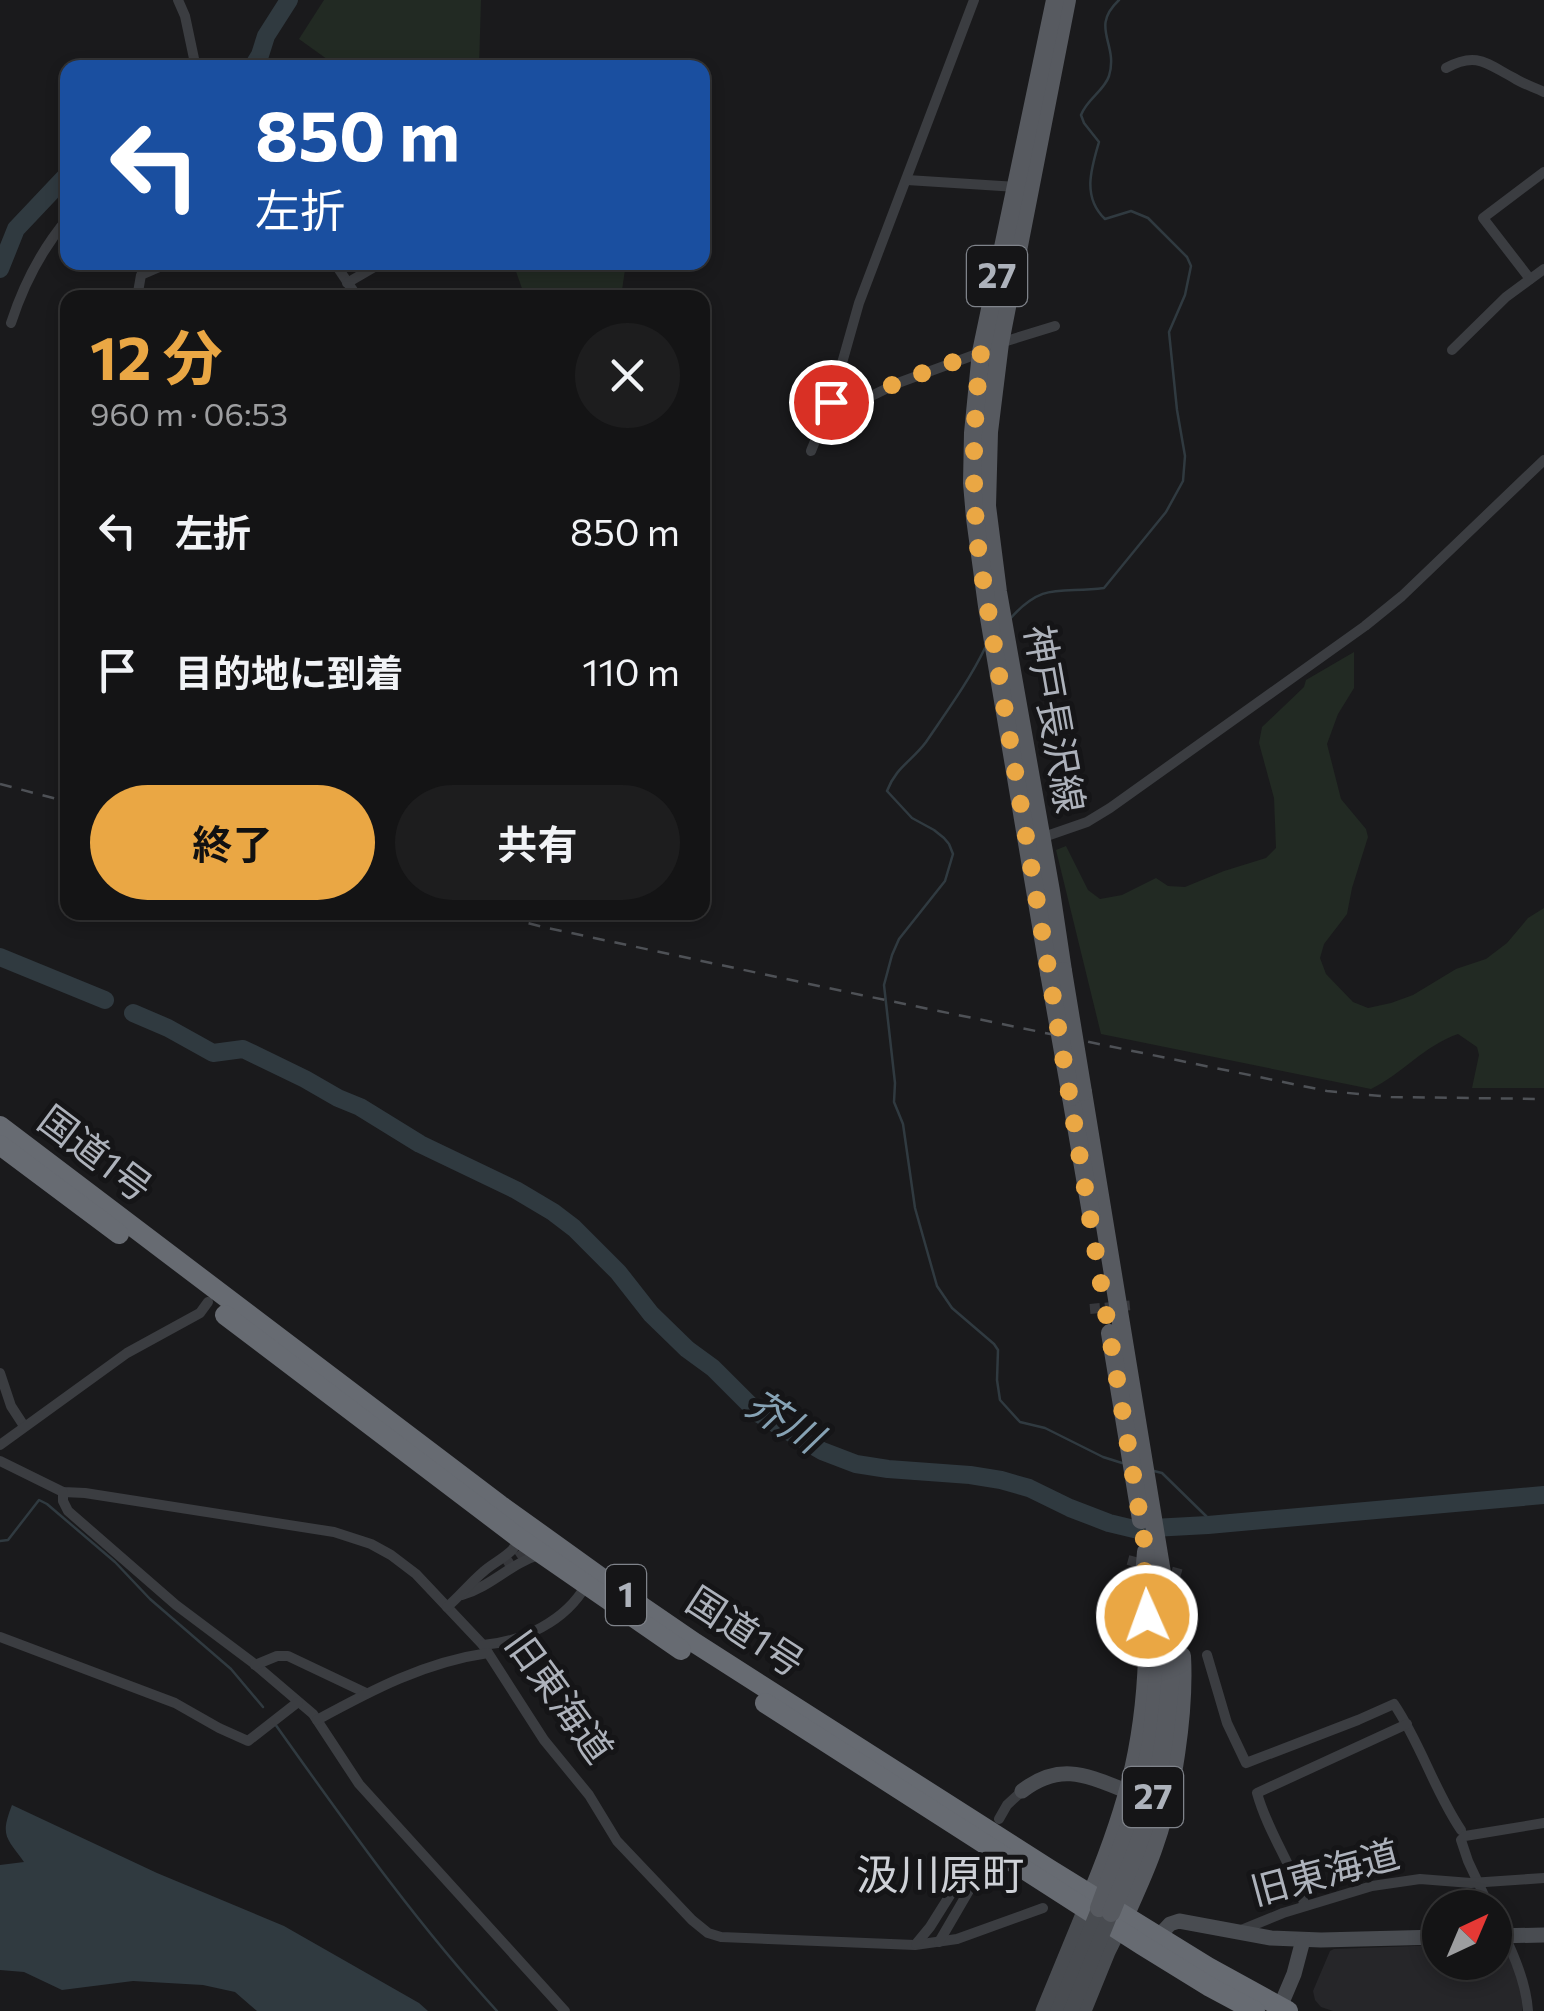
<!DOCTYPE html>
<html lang="ja">
<head>
<meta charset="utf-8">
<style>
	:root { --surface:#141415; --page:#1d1d1e; --text:#f1f3f6; --muted:#9d9ea0; --line:#333334; --accent:#eaa744 }
	body { margin:0; font-family:Commissioner,"Noto Sans JP",sans-serif; background:var(--page); color:var(--text); height:100vh; display:flex; flex-direction:column; font-size:38px; white-space:nowrap }
	* { box-sizing:border-box; margin:0 }
	p { font-size:32px; color:var(--muted) }
	.icon { flex:none; width:55px; height:55px; fill:none; stroke:currentColor; stroke-width:2; stroke-linecap:round; stroke-linejoin:round }
	.map { position:relative; flex:1; overflow:hidden }
	.details { position:absolute; left:60px; top:290px; width:650px; height:630px; display:flex; flex-direction:column; background:var(--surface); border-radius:20px; box-shadow:0 5px 15px #0003,0 0 0 2px var(--line) }
	.details>* { flex:none }
	.banner { position:absolute; left:60px; top:60px; width:650px; height:210px; border-radius:20px; box-shadow:0 5px 15px #0003,0 0 0 2px var(--line); background:#1a4fa0; color:#fff; overflow:hidden }
	.needle { width:65px; rotate:44deg }
	.tools { position:absolute; left:1422px; top:1890px; display:grid; gap:20px }
	.tools a { display:grid; place-items:center; width:90px; height:90px; border-radius:50%; background:var(--surface); box-shadow:0 5px 15px #0003,0 0 0 2px var(--line); font-size:50px }
	.pin { position:absolute; display:grid; place-items:center; width:85px; height:85px; color:#fff; margin:-42px; border:5px solid #fff; border-radius:50%; box-shadow:0 2px 10px #0007 }
	.me { position:absolute; width:110px; margin:-55px; rotate:358deg; stroke-linejoin:round; filter:drop-shadow(0 0 8px #0008) }
	.turn { display:flex; align-items:center; gap:35px; height:210px; padding:0 30px; font-size:45px }
	.turn .icon { width:130px; height:130px; stroke-width:2.5 }
	.turn b { display:block; font-size:70px; line-height:85px }
	.round { display:grid; place-items:center; flex:none; width:105px; height:105px; border-radius:52px; background:var(--page) }
	.overview { display:flex; align-items:center; justify-content:space-between; height:170px; padding:0 30px }
	h1 { font-size:60px; font-weight:700; line-height:75px; color:var(--accent) }
	.action { display:flex; gap:20px; margin-top:auto; padding:20px 30px }
	.action a { flex:1; height:115px; border-radius:60px; background:var(--accent); color:#111; font-size:40px; font-weight:700; line-height:115px; text-align:center }
	.action a+a { background:var(--page); color:var(--text) }
	ul { padding:0; list-style:none }
	li { display:flex; align-items:center; gap:30px; height:140px; padding:0 30px }
	li div { flex:1 }
	li b { display:block; font-size:38px }
	li em { font-style:normal }
	.map>svg:first-child { display:block }
</style>
</head>
<body>
<div class="map">
<svg width="1544" height="2011" viewBox="0 0 1544 2011">
	<rect width="100%" height="100%" fill="#1a1a1c"/>
	<path fill="#262629" d="M1495 1944H1502L1507 1948 1523 1995 1522 2011H1333L1321 2007 1315 2000 1313 1991 1330 1951 1334 1949 1440 1945V1962H1495Z"/>
	<g fill="#222a23">
		<path d="M324 0H481L479 67H338L299 39Z"/>
		<path d="M513 263H626L621 297H525Z"/>
		<path d="M1354 652V688L1338 714 1327 744 1341 799 1366 829 1368 837 1352 888 1347 914 1324 944 1320 958 1326 974 1353 1002 1368 1008 1391 1003 1413 995 1456 969 1486 959 1507 943 1528 918 1544 908V1088H1472L1479 1055 1477 1047 1458 1034C1425 1045 1402 1074 1371 1089L1101 1034 1056 850 1066 846 1088 890 1100 899 1122 895 1156 878 1168 886 1185 887 1224 871 1266 858 1276 848 1274 798 1259 743 1262 727 1304 687 1306 680Z"/>
	</g>
	<path fill="#303a40" d="M12 1805 157 1873 284 1926 419 2003 428 2011H257L235 1992 203 1985 133 1981 62 1990 24 1972 0 1970V1865L24 1862C6 1837 0 1836 12 1805Z"/>
	<g fill="none" stroke-linecap="round" stroke-linejoin="round">
		<g stroke="#303a40" stroke-width="2.5">
			<path d="M1010 619C1044 580 1062 594 1104 588L1166 512 1183 481 1185 456 1177 410 1169 332 1185 295 1191 266 1187 257 1148 218 1131 211 1105 219C1082 197 1091 169 1099 142L1084 123 1081 115C1087 99 1104 91 1109 76 1119 43 1089 28 1119 0"/>
			<path d="M985 648C969 681 947 711 926 742 912 761 896 767 887 791L912 818 934 830 944 838 949 844 953 854 945 881 899 939 892 955 884 985 895 1083 894 1102 903 1124 915 1208 937 1286 952 1308 994 1344 998 1350 997 1380 1000 1400 1020 1422 1045 1428 1103 1457 1122 1463"/>
			<path d="M1154 1471 1162 1473 1207 1517 1208 1525"/>
			<path d="M0 1541 8 1540 39 1500 47 1504 115 1562 150 1599 231 1669 263 1707"/>
			<path d="M275 1724C345 1822 415 1922 497 2011"/>
		</g>
		<g stroke="#303a40" stroke-width="18">
			<path d="M252 68 260 55 266 36 289 0"/>
			<path d="M0 269 16 229 68 174"/>
			<path d="M0 957 105 1000"/>
			<path d="M133 1013 168 1028 213 1053 243 1049 305 1079 338 1098 360 1107 420 1144 516 1190 553 1212 574 1228 618 1272 651 1314 687 1349 713 1368 759 1414 822 1451 856 1464 888 1469 970 1475 1001 1480 1029 1488 1070 1508 1109 1523 1134 1529 1208 1525 1544 1495"/>
		</g>
		<g stroke="#37383c" stroke-width="10" stroke-dasharray="10 5" stroke-linecap="butt">
			<path d="M1090 1309 1134 1305"/>
			<path d="M1128 1560 1184 1575"/>
			<path d="M505 1566 533 1547"/>
		</g>
		<g stroke="#3b3d41" stroke-width="10">
			<path d="M178 0 185 16 196 68"/>
			<path d="M1446 68C1477 51 1487 64 1514 78 1523 84 1534 87 1544 92"/>
			<path d="M907 180 1017 187"/>
			<path d="M334 262 358 298"/>
			<path d="M1530 279 1483 218 1544 172"/>
			<path d="M347 283 383 262"/>
			<path d="M137 298 141 275 171 262"/>
			<path d="M11 323C24 283 41 250 68 218"/>
			<path d="M1000 343 1055 326"/>
			<path d="M1452 350 1506 297 1544 269"/>
			<path d="M831 402 861 401 898 383 985 351"/>
			<path d="M811 451 831 402 859 303 974 0"/>
			<path d="M1038 839 1087 822 1110 808 1365 626 1402 596 1544 460"/>
			<path d="M0 1373 11 1406 24 1426"/>
			<path d="M0 1445 127 1353 200 1313 208 1302"/>
			<path d="M0 1461 63 1492 85 1493 334 1532 371 1544 391 1555 416 1574 483 1645 544 1740 589 1795 617 1841 692 1920 708 1933 721 1937 915 1945 957 1939 1043 1908"/>
			<path d="M63 1492V1501L68 1511 176 1605 252 1662 313 1714 359 1784 565 2011"/>
			<path d="M462 1595C492 1586 511 1563 539 1555"/>
			<path d="M447 1607C460 1596 470 1583 483 1572 496 1560 514 1555 519 1538"/>
			<path d="M0 1637 175 1703 219 1728 248 1741 298 1702"/>
			<path d="M483 1645C522 1642 566 1621 586 1585"/>
			<path d="M1207 1655 1227 1723 1246 1763 1358 1720 1394 1704C1421 1744 1434 1790 1461 1830"/>
			<path d="M255 1665 277 1656H288L366 1693"/>
			<path d="M317 1720C372 1690 425 1662 488 1653"/>
			<path d="M999 1819 1007 1805 1022 1791"/>
			<path d="M1305 1906C1293 1866 1268 1833 1257 1793L1407 1724"/>
			<path d="M1490 1908 1468 1861 1461 1840 1465 1836 1544 1823"/>
			<path d="M1495 1916C1509 1944 1526 1979 1528 2011"/>
			<path d="M1239 1931 1283 1913 1372 1886 1420 1879 1471 1883 1544 1878"/>
			<path d="M939 1942 992 1851"/>
			<path d="M916 1944 930 1927 974 1857"/>
		</g>
		<g stroke="#494c51" stroke-width="15">
			<path d="M1022 1791C1061 1761 1088 1776 1129 1792"/>
			<path d="M1495 1936 1544 1935"/>
			<path d="M1158 1937 1170 1924 1179 1921 1271 1938 1321 1940 1440 1937"/>
			<path d="M1280 2007 1294 1974 1303 1940"/>
			<path d="M1043 2011 1085 1909"/>
			<path d="M1084 2011 1108 1952 1119 1930"/>
		</g>
		<g stroke="#575a60" stroke-width="18">
			<path d="M1063 971 1051 891 998 592 987 506 989 432 1000 343 1067 0"/>
			<path d="M1049 973 987 606 975 518 972 483 973 433 981 352 1055 0"/>
			<path d="M1083 1092 1164 1585 1170 1641 1171 1675"/>
			<path d="M1071 1097 1092 1219"/>
			<path d="M1110 1333 1141 1520"/>
			<path d="M1146 1552 1143 1587 1147 1621"/>
			<path d="M1154 1605 1158 1674"/>
			<path d="M1086 1907C1123 1820 1144 1753 1147 1657"/>
			<path d="M1121 1926C1132 1899 1145 1874 1154 1847 1173 1794 1185 1712 1182 1656"/>
		</g>
		<g stroke="#676b72" stroke-width="20">
			<path d="M0 1126 500 1505 631 1599 695 1643 1049 1869 1208 1967 1288 2011"/>
			<path d="M0 1145 119 1234"/>
			<path d="M225 1315 519 1538 681 1650"/>
			<path d="M765 1703 1142 1945 1210 1987 1255 2011"/>
		</g>
		<g stroke="#4e5156" stroke-width="2.5" stroke-dasharray="12 10" stroke-linecap="butt">
			<path d="M0 784 68 802"/>
			<path d="M486 912 543 927 861 995 1327 1091 1391 1097 1544 1099"/>
		</g>
		<g stroke="#494c51" stroke-width="15">
			<path d="M1058 2011 1099 1908"/>
			<path d="M1071 2011 1111 1913"/>
		</g>
		<g stroke="#575a60" stroke-width="18">
			<path d="M1063 971 1083 1092"/>
			<path d="M1049 973 1071 1097"/>
			<path d="M1099 1908 1140 1796 1151 1743 1158 1674"/>
			<path d="M1111 1913C1126 1876 1142 1839 1152 1801 1163 1759 1167 1717 1171 1675"/>
		</g>
	</g>
	<g fill="none" stroke-linecap="round" stroke-linejoin="round">
		<path stroke="#eaa744" stroke-width="18" stroke-dasharray="0 32.4" d="M831 402 861 401 898 382 981 352C973 421 971 487 979 556L1146 1552 1143 1587 1147 1616"/>
	</g>
	<g text-anchor="middle" stroke-width="10" stroke-linejoin="round" paint-order="stroke">
		<g fill="#151517" stroke="#7f838a" stroke-width="2.5">
			<rect x="967" y="246" width="60" height="60" rx="8"/>
			<rect x="606" y="1565" width="40" height="60" rx="8"/>
			<rect x="1123" y="1767" width="60" height="60" rx="8"/>
		</g>
		<g font-size="35" font-weight="bold" fill="#adb2bb">
			<text x="997" y="288">27</text>
			<text x="626" y="1607">1</text>
			<text x="1153" y="1809">27</text>
		</g>
		<g font-size="38" fill="#adb2bb" stroke="#151517">
			<text transform="translate(1054 719) rotate(80)" y="13">神戸長沢線</text>
			<text transform="translate(95 1154) rotate(37)" y="13">国道1号</text>
			<text transform="translate(745 1632) rotate(33)" y="13">国道1号</text>
			<text transform="translate(559 1697) rotate(54)" y="13">旧東海道</text>
			<text transform="translate(1325 1873) rotate(-15)" y="13">旧東海道</text>
		</g>
		<g font-size="40" font-style="italic" fill="#86a2b4" stroke="#151517">
			<text transform="translate(784 1421) rotate(32)" y="14">芥川</text>
		</g>
		<g font-size="42" fill="#ced1d7" stroke="#151517">
			<text x="940" y="1890">汲川原町</text>
		</g>
	</g>
</svg>
<div class="tools">
<a><svg class="needle" viewBox="-14 -14 28 28"><path d="M0-13l5 13h-10z" fill="#e53935"/><path d="M0 13l5-13h-10z" fill="#9d9ea0"/></svg></a>
</div>
<div class="pin" style="left:831px;top:402px;background:#d93025"><svg class="icon" aria-label="arrive" viewBox="0 0 24 24"><path d="M6 21V4h12l-3 4 3 4H6"/></svg></div>
<svg class="me" style="left:1147px;top:1616px" viewBox="-20 -20 40 40"><circle r="17" fill="#eaa744" stroke="#fff" stroke-width="3"/><path d="M0-11L8 9 0 5-8 9z" fill="#fff"/></svg>
<div class="banner">
<div class="turn"><svg class="icon" aria-label="left" viewBox="0 0 24 24"><path d="M17 20v-9H6M10 6l-5 5 5 5"/></svg><div><b>850 m</b>左折</div></div>
</div>
<section class="details">
<div class="overview"><div><h1>12 分</h1><p>960 m · 06:53</p></div><a class="round"><svg class="icon" aria-label="close" viewBox="0 0 24 24"><path d="M6 6l12 12M18 6L6 18"/></svg></a></div>
<ul>
<li><svg class="icon" aria-label="left" viewBox="0 0 24 24"><path d="M17 20v-9H6M10 6l-5 5 5 5"/></svg><div><b>左折</b></div><em>850 m</em></li>
<li><svg class="icon" aria-label="arrive" viewBox="0 0 24 24"><path d="M6 21V4h12l-3 4 3 4H6"/></svg><div><b>目的地に到着</b></div><em>110 m</em></li>
</ul>
<div class="action"><a>終了</a><a>共有</a></div>
</section>
</div>
</body>
</html>
